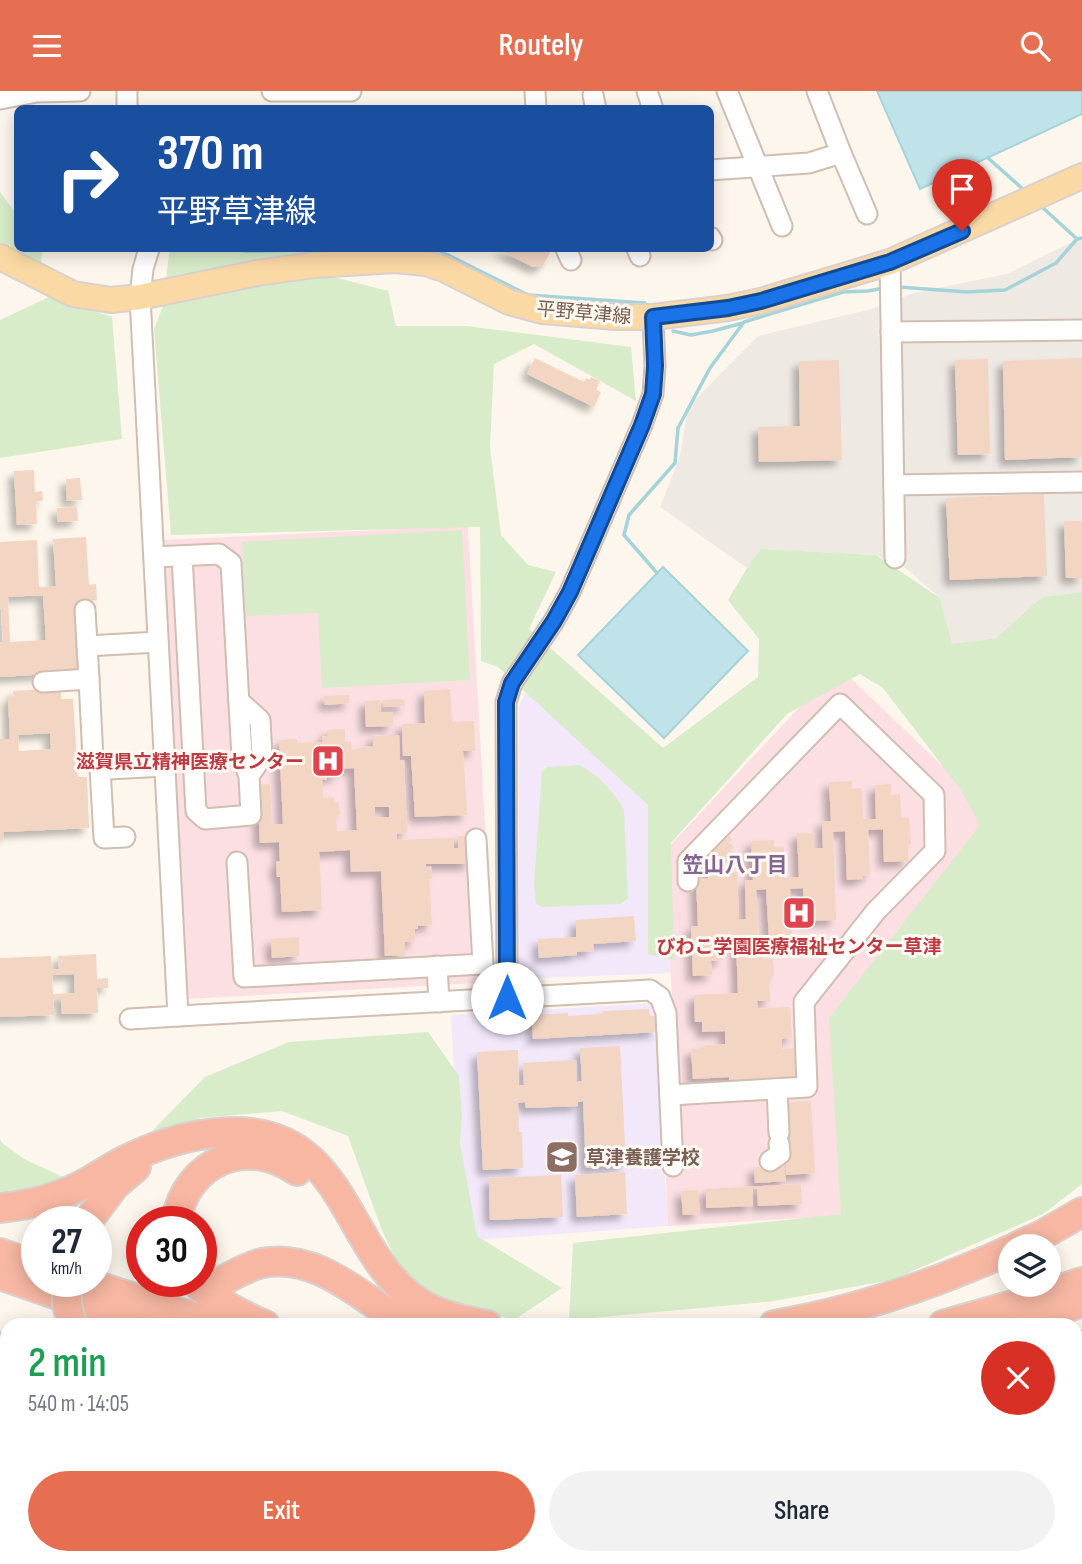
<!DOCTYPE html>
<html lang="en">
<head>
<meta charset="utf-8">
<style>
	:root { --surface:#fff; --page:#f2f2f3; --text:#1f2937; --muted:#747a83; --accent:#e76f51 }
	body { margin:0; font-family:"Sofia Sans Condensed","Noto Sans JP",sans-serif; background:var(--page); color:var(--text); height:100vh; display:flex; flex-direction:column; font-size:26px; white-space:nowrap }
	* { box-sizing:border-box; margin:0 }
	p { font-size:23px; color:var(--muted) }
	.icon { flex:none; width:38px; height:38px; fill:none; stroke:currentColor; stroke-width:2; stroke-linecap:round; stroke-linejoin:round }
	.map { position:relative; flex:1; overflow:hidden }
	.side { position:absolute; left:0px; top:1227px; width:1083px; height:247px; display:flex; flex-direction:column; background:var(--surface); border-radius:21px 21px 0 0; box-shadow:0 4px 18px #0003 }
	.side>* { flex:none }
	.banner { position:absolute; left:14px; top:14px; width:700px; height:147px; border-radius:10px; box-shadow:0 4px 18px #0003; background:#1a4fa0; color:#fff; overflow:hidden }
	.buttons { position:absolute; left:998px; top:1143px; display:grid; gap:14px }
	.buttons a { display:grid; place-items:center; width:63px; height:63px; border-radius:50%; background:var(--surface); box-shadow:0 4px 18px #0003; font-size:35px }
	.speed { position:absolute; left:21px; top:1115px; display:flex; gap:14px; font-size:35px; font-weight:700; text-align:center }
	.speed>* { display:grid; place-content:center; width:91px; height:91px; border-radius:50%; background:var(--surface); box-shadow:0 4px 18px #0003; line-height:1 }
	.speed small { font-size:18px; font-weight:400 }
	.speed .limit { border:10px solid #d22; background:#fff; color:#111 }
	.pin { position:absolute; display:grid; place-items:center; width:60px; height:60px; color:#fff; margin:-72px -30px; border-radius:50% 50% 50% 0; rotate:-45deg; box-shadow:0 0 7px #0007 }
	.pin .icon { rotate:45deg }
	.me { position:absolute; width:77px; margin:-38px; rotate:0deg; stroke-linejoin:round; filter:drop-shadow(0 0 5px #0008) }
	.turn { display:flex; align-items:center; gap:24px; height:147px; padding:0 28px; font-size:32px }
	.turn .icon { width:91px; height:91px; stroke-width:2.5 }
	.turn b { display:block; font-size:49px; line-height:60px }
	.round { display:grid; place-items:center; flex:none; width:74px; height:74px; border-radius:37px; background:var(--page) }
	.head { display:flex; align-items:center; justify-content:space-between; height:119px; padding:0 28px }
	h1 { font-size:42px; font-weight:600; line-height:52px; color:#1e9e55 }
	.action { display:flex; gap:14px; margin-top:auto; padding:14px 28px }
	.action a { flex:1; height:80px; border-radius:42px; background:var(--accent); color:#fff; font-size:28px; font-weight:600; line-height:80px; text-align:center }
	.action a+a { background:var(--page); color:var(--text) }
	header { display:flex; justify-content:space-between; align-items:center; height:91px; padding:0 28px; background:var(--accent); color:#fff; font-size:32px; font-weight:600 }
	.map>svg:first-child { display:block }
</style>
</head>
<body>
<header><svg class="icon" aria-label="menu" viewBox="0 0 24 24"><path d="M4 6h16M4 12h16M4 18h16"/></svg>Routely<svg class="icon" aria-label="search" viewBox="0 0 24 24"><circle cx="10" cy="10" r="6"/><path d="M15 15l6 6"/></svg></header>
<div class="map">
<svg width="1082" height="1473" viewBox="0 0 1082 1473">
	<defs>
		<filter id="shadow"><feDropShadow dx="-6" dy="6" stdDeviation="3.5" flood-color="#0004"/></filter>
	</defs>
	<rect width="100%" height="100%" fill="#fdf6ec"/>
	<path fill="#efe9e4" d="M1082 146V501L1042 506 996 547 952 554 940 507 902 474 876 464 762 458 747 477 660 416 680 365 688 316 758 245 872 218 914 202 1007 183Z"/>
	<g fill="#f3e8fa">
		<path d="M532 585 654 710 663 762 671 882 518 888 519 616Z"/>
		<path d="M656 912 668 1135 463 1150 451 924Z"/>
		<path d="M1082 1258V1473H315L310 1467 1076 1466V1261Z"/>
	</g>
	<g fill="#fbdfe3">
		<path d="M468 435 494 891 188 908 161 449Z"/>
		<path d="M838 575 1000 730 854 1124 668 1135 662 997 678 995 663 762Z"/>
	</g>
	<g fill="#d8ecc9">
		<path d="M0 101 17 124 18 158H42L41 174 0 155Z"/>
		<path d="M171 158H332L334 186 388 200 396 235H466L631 256 636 310 534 253 494 273 490 356 501 444 528 474 556 481 529 538 663 657 758 586 759 548 728 509 747 477 761 458 876 464 940 507 952 553 996 547 1042 506 1082 501V1093L1043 1123 892 1189 768 1211 569 1229 573 1152 841 1123 829 927 980 734 961 699 883 597 860 583 787 623 671 752 674 869 648 863V714L498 576 481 570 480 436 171 444 154 238 163 215 169 163Z"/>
		<path d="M51 205 112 226 122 348 0 367V229Z"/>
		<path d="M462 439 470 589 322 597 318 522 246 525 242 451Z"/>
		<path d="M579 674C595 681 616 703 624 719L628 807 621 813 542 816 536 812 534 792 542 680 547 676Z"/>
		<path d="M428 941 459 985 462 1025 460 1052 477 1145 562 1197 514 1229 429 1206 399 1176 381 1137 348 1045 282 1020 200 1027 171 1038 73 1119 0 1106V1048L2 1052 24 1068 61 1085 106 1087 205 986 289 951Z"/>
		<path d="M1082 1260V1419L1076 1420V1262Z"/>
		<path d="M597 1467H842L841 1473H603Z"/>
	</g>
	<g fill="#bfe3e8" stroke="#a5d3da" stroke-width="2">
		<path d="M877 0H1082V23L920 98Z"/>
		<path d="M663 476 748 560 664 647 578 564Z"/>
	</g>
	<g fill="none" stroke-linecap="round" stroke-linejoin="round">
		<g stroke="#a5d3da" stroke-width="3.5">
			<path d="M988 67 1024 99"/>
			<path d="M1042 116 1077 148"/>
			<path d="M229 158 247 160 369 158"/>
			<path d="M436 158 528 204 645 212"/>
			<path d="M899 196 967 201 1005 199 1056 172 1077 148 1082 147"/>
			<path d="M673 240 691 244 713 240 743 232"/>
			<path d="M657 482 624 444 629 424 675 372 678 337 710 277 744 231 843 201 868 200 884 197"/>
		</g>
	</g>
	<g fill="#f3d5c3" fill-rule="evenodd" filter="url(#shadow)">
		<path d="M498 158H544L550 162 542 176H533Z"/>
		<path d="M535 267 584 291 586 287 590 289 591 286 600 290 596 299 601 301 594 316 527 283Z"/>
		<path d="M1082 267V366L1005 369 1003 270Z"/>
		<path d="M988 268 990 363 958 364 955 269Z"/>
		<path d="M839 269 842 369 759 371 758 336 800 335 799 270Z"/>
		<path d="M34 379 35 401 42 400 43 410H36L37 433 17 434 14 380Z"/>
		<path d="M80 387 82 409 67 410 66 388Z"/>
		<path d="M1044 403 1047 485 950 489 946 407Z"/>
		<path d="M77 416 78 430 58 431 57 417Z"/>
		<path d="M1064 430H1082V487H1066Z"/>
		<path d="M86 446 89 494 96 493 97 509 77 511 81 581 0 586V551H3L0 503V451L37 449 39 496 56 495 53 448ZM43 504 46 549 10 551 8 506Z"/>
		<path d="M61 597V608H73L78 686H87L89 737 3 741 4 748H0V648H10L8 606H14L13 600ZM50 642 51 658 19 660 18 644Z"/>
		<path d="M450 598 452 631 474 630 475 660H463L467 724 415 726 411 665H403L402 633 425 632 424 600Z"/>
		<path d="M349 604 350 612 325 614 324 605Z"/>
		<path d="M404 608 405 615 383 616V609Z"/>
		<path d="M380 609 381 621H393V635L366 636 365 610Z"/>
		<path d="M345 638V651H351L352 659H360V656L373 655V645L399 644 400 669H404L407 742 397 743V749L454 747V757H458V745H469L470 773H426V776L431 775 432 788H429L432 834 418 835V838H415V850L405 851V864L385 865 381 780 351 781 350 759 319 761 322 819 282 821 280 786H277L276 771 280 770 279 751 260 752 257 694 270 693 272 733H283L279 649 297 648V652L323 651 322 645H328L327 639ZM354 677 357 739 337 740 336 725 340 724 339 711 334 712V706L323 707 322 689H327V686L338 684V678ZM375 716H389V726L375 727Z"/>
		<path d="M852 690V698L862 697 863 728H876L875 694 891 693V704L900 703 901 727 909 726 911 753H908V770L884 771 883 738 868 739 870 784 863 785V788L847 789 845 740 833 741 836 829 805 830 803 797 790 798 792 847 769 849 766 798 756 799 759 861H763V868H773L774 885H769L770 910H757L758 918 790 916 792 947 782 948V958L800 957 802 987 748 990 749 996 729 997V986L693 988 691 958H705V954L725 953V940L702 941V931H695L694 904 738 902 736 850H721L722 869 711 870 712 884 693 885 691 835H698L696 788 708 787V782H710L699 769 723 745 726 748 729 745 732 749 729 751 734 756 730 759 734 763 731 766 735 770 724 781H737L739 829 746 828 745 789H753L751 750 774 749V756H784L785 787 799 786 797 742H813L814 757H823L822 730H831L829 691Z"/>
		<path d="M634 825 636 850 593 853 594 860 577 861V864L539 867 538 848 576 846V829Z"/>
		<path d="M299 846V865L272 867 271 848Z"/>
		<path d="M96 863 97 888 108 887V897H97L98 922 62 923 61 908H53L54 924 0 926V867L51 865 52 879 59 878 58 865ZM74 883 75 902 53 903 52 884Z"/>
		<path d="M649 918 650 925H656L657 941 533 948 532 924 568 922V925L603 923V920Z"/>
		<path d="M620 955 626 1074 586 1077 583 1010 578 1011V1015L526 1017 525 1011 518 1012 519 1041H522L523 1077 483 1079 477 961 518 959 519 994H524L523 972 576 969 577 991 582 990 580 957Z"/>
		<path d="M811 1010 815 1082 786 1084 783 1011Z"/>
		<path d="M784 1069 786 1090 755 1092 754 1076 778 1075Z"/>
		<path d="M625 1081 627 1123 577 1126 575 1084Z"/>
		<path d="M561 1084 563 1126 490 1129 489 1087Z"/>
		<path d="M801 1093 802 1113 758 1115 757 1098H753V1115L706 1117V1098Z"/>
		<path d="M698 1099 700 1123 683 1124 681 1100Z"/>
		<path d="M480 1466H504L509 1473H484Z"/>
	</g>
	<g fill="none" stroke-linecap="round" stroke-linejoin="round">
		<defs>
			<g id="minor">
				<path d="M272 0H351"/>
				<path d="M535 0 536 18"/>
				<path d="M647 0 653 18"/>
				<path d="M727 0 782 135"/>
				<path d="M817 0 841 62 867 123"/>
				<path d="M593 4 596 18"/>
				<path d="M0 8 37 1 80 0"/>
				<path d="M127 18V0"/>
				<path d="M710 79 809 72 841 62"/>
				<path d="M710 146 712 149"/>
				<path d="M149 158 143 178 140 206 178 925 650 899 660 906 666 922 673 1075"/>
				<path d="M566 158 571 169"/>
				<path d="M637 158 640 165"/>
				<path d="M890 171 895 467"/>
				<path d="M891 241 1082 239"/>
				<path d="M894 394 1082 391"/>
				<path d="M154 466 219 463 231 472 242 666 249 685 251 724 205 728 196 720 182 465"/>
				<path d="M85 519 89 588"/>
				<path d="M87 555 158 551"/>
				<path d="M43 591 89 588 93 668 100 677 108 678 165 675"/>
				<path d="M239 610 260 629 262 666 249 685"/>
				<path d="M100 677 104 747 125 746"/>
				<path d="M237 771 244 886 483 873 476 748"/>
				<path d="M437 875 439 911"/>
				<path d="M507 907 506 611 512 592 554 530 570 501 642 334 653 303 655 275 653 226"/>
				<path d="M130 928 178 925"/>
				<path d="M777 998 779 1042"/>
				<path d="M670 1004 807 996 804 911 876 820 935 760 934 704 840 613 688 770V790"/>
				<path d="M770 1070 780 1063 779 1053"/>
				<path d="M1076 1252 1082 1250"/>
				<path d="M0 1297 7 1300"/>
				<path d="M0 1388 7 1382"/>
				<path d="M0 1416 7 1425"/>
				<path d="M38 1466 43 1473"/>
				<path d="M127 1466 132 1473"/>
				<path d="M217 1466 222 1473"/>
				<path d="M302 1466 307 1473"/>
				<path d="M586 1466 592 1473"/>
				<path d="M181 1473 189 1466"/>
			</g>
			<path id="major" d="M0 166 73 203 111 209 140 206 257 182 314 174 396 169 425 172 444 178 509 211 542 220 616 226H653L728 217 761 210 890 171 1082 85"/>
			<g id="highway">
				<path d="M0 1117C30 1114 59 1107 86 1092 102 1083 116 1073 132 1066 164 1051 200 1041 235 1041 347 1041 344 1160 417 1210 437 1224 464 1229 487 1234"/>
				<path d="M88 1130 115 1094 136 1076"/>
				<path d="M176 1130C186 1071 247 1044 297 1080"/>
				<path d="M1018 1155 1042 1144 1082 1121"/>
				<path d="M0 1162 37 1175"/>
				<path d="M0 1184 145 1234"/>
				<path d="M82 1190 161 1216 222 1234"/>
				<path d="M194 1190C215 1210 238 1223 265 1234"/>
				<path d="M218 1192C232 1185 246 1176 262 1172 318 1161 362 1208 407 1234"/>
				<path d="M774 1234C855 1220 935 1193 1010 1159"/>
				<path d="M943 1234 1013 1214 1082 1191"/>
				<path d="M1018 1234 1082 1211"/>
				<path d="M0 1256 7 1257"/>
			</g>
		</defs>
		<use href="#minor" stroke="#d1beb0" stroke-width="23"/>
		<use href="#major" stroke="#dad1cd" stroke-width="28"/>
		<use href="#highway" stroke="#dad1cd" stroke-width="32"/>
		<use href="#minor" stroke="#fff" stroke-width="19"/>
		<use href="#major" stroke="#fbd9a5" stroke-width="24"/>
		<use href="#highway" stroke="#f7b7a3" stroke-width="28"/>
		<defs>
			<path id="highway-bridge" d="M67 1190V1213L72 1234"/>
		</defs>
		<use href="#highway-bridge" stroke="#dad1cd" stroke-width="32" stroke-linecap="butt"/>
		<use href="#highway-bridge" stroke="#f7b7a3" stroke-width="28"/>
	</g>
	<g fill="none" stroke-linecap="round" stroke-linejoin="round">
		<defs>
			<path id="route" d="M507 907 506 611 512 592 554 530 570 501 642 334 653 303 655 275 653 226 728 217 761 210 890 171 962 140"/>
		</defs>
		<use href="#route" stroke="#114b97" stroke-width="18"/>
		<use href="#route" stroke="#1a73e8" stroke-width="12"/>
	</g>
	<defs>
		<symbol id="hospital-square" viewBox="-11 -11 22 22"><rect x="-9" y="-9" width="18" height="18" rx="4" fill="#e0444e" stroke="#fffaf3"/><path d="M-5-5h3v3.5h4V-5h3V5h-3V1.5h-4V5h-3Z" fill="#fff"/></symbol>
		<symbol id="school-square" viewBox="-11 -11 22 22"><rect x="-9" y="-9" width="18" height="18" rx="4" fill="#8d6e63" stroke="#fffaf3"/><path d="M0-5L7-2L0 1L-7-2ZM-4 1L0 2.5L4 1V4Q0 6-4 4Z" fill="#fff"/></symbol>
	</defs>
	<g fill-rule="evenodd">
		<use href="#hospital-square" x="309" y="651" width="38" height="38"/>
		<use href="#hospital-square" x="780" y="803" width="38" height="38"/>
		<use href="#school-square" x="543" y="1047" width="38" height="38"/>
	</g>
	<g text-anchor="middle" stroke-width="6" stroke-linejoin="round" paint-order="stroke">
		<g font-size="19" fill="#7a5c4d" stroke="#fffaf3">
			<text transform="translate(584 221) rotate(5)" y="7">平野草津線</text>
		</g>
		<g font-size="19" font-weight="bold" fill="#be3a42" stroke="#fffaf3" text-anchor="end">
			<text x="304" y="677">滋賀県立精神医療センター</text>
			<text x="799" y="862" text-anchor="middle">びわこ学園医療福祉センター草津</text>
		</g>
		<g font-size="19" font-weight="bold" fill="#785e54" stroke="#fffaf3" text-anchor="start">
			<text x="586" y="1073">草津養護学校</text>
		</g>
		<g font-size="21" font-weight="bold" fill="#846695" stroke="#fffaf3">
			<text x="735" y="781">笠山八丁目</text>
		</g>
	</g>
</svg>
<div class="buttons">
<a><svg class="icon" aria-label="layers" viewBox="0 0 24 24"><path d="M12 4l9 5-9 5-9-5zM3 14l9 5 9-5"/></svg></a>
</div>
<div class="speed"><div>27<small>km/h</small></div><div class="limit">30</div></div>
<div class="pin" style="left:962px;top:140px;background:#d93025"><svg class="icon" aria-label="arrive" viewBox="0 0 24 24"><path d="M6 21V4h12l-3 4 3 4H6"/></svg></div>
<svg class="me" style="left:507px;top:907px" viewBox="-20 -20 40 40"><circle r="19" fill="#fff"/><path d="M0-13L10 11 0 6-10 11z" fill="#1a73e8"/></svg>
<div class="banner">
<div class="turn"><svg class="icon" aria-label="right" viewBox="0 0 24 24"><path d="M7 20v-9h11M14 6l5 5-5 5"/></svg><div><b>370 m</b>平野草津線</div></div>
</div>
<section class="side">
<div class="head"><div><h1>2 min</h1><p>540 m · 14:05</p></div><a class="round" style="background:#d93025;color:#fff"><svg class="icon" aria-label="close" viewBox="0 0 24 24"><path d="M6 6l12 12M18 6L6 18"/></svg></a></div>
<div class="action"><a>Exit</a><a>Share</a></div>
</section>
</div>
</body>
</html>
